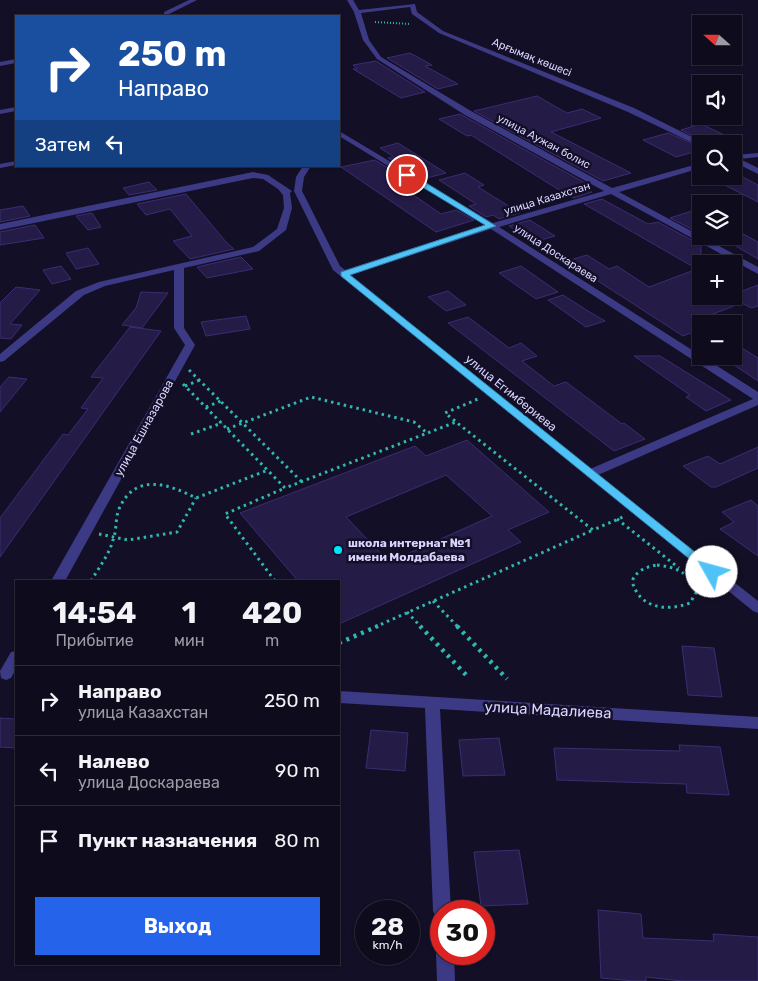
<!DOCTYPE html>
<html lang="ru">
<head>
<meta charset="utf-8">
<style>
	:root { --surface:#0e0b1c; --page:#171425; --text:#f1f3f6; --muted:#9b9ba3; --line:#2e2b3b; --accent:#2563eb }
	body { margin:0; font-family:Rubik,sans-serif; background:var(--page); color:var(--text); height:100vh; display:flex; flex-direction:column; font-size:19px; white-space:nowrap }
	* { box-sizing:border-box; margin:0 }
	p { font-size:16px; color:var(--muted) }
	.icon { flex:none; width:28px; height:28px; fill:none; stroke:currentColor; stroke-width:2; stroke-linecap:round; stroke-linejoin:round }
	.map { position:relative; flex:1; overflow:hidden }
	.drawer { position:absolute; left:15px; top:580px; width:325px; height:385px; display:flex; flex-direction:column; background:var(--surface); border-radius:0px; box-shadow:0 1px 4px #0004,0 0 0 1px var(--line) }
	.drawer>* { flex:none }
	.hud { position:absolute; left:15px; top:15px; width:325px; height:152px; border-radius:0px; box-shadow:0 1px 4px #0004,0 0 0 1px var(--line); background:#1a4fa0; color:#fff; overflow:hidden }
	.needle { width:32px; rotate:291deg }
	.buttons { position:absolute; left:692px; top:15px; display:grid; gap:10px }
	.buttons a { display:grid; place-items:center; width:50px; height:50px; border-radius:0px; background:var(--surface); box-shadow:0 1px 4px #0004,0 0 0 1px var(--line); font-size:25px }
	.speed { position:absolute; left:355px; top:900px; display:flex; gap:10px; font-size:25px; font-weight:700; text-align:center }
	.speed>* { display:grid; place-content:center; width:65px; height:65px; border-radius:50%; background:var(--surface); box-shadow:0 1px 4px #0004,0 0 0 1px var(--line); line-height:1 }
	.speed small { font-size:12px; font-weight:400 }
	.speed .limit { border:8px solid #d22; background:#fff; color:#111 }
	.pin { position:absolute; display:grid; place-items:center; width:42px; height:42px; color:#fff; margin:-21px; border:2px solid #fff; border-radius:50%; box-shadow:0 1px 5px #0007 }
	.me { position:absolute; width:55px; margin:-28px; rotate:308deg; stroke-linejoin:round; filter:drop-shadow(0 0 4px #0008) }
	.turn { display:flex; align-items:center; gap:18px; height:105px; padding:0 20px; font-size:22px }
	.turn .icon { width:65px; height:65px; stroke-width:2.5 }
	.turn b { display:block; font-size:35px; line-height:42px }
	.then { display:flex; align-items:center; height:48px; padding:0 20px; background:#0003; gap:10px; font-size:19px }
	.eta { display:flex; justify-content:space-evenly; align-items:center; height:85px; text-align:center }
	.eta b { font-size:30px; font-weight:700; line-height:35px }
	.action { display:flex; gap:10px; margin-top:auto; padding:10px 20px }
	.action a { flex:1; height:58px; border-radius:0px; background:var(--accent); color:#fff; font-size:20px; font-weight:700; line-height:58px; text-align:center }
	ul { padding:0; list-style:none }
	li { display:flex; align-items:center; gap:15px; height:70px; padding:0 20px; border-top:1px solid var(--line) }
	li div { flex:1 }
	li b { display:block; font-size:19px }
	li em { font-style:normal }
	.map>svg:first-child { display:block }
</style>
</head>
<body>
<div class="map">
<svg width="758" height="981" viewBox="0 0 758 981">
	<rect width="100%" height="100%" fill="#130f26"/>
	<g fill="#241b47" stroke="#3b2d73" fill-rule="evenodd">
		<path d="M410 53 432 65 425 66 458 84 438 89 387 58Z"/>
		<path d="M376 61 425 92 401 98 353 69H357L353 65Z"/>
		<path d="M537 96 567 113 582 109 601 118 551 132 631 173 603 181 474 111Z"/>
		<path d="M460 114 589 185 582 187 592 192 574 198 564 193 471 135 467 136 439 119Z"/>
		<path d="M701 124 735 140 722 144H708L681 130Z"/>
		<path d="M668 133 701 147V150L676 157 643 140Z"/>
		<path d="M398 143 446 173 423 179 388 158 394 157 380 148Z"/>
		<path d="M375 160 411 182 399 185 441 214 456 210 474 220 436 232 341 167Z"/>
		<path d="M465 173 484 185 478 187 520 213 499 219 493 215 486 217 469 206 476 204 439 180Z"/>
		<path d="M739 175 758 185V202L707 176Z"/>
		<path d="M149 182 157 190 129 195 123 188Z"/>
		<path d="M186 194 226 242 234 249 190 259 173 241 192 236 170 209 146 215 137 204Z"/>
		<path d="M602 199 648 224 658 222 701 245V296H734V294L758 285V306L751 308 742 303 697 320 703 324H701V329L683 336 567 261 587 255 609 269 617 266 649 287 697 269 584 204Z"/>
		<path d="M23 206 30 216 0 222V210Z"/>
		<path d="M701 208V234L670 218Z"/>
		<path d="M92 213 101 227 88 230 76 216Z"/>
		<path d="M530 220 555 236 534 242 509 226Z"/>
		<path d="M35 225 44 238 0 245V232Z"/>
		<path d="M734 229 758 242V259L734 245Z"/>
		<path d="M88 248 99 264 76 269 66 253Z"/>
		<path d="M241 257 253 269 207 278 197 267Z"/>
		<path d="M61 266 71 279 52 284 43 270Z"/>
		<path d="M521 266 558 292 536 299 499 273Z"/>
		<path d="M16 287 40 290 10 324 22 325 11 339 0 338V303Z"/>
		<path d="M448 291 466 305 446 311 428 297Z"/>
		<path d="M141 292 168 293 142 328 122 325 136 308Z"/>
		<path d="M563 295 588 311 605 321 586 327 548 300Z"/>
		<path d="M246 316 250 329 206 336 201 322Z"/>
		<path d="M468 317 509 348 521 343 537 356 522 361 554 386 566 382 622 424 624 423 645 439 614 451 448 323Z"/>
		<path d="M130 327 161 331 0 557V518L63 434 68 435 88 409 81 408 103 378 91 377Z"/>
		<path d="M734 343 758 358V381L734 365Z"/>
		<path d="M634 356H660L731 400 706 411 686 397 690 395Z"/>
		<path d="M9 377 27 379 0 412V387Z"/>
		<path d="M467 440 549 512 508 530 521 542 339 624V581H298L240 513 415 446 426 456ZM446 475 492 516 389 562 346 517Z"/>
		<path d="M758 447V468L716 487H711L683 466 708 456 720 464Z"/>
		<path d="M751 500 758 506V556L720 529 734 522 722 512Z"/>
		<path d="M682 646 714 648 722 697 688 695Z"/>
		<path d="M0 718 16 719V748L0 747Z"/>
		<path d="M371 730 408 733 405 771 366 768Z"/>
		<path d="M499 738 505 775 463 776 459 740Z"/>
		<path d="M679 745 720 747 729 795 687 793 686 784 557 780 554 748 680 751Z"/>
		<path d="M519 850 528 904 481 906 474 852Z"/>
		<path d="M598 910 641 914 643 938 714 941 713 934 758 937V981H682L646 977V981H634L601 978Z"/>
	</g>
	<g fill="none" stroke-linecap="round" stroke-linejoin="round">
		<path stroke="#2fb8b0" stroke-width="2" stroke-dasharray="1 2" stroke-linecap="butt" d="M375 22 411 24"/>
		<g stroke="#2fb8b0" stroke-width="3" stroke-dasharray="2.5 4" stroke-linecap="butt">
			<path d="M189 370 302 482"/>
			<path d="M183 384 285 488 456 422 593 530 623 517"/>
			<path d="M185 386 200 380"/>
			<path d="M206 407 221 401"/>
			<path d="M455 421 445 413 478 399"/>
			<path d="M227 429 311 397 414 422 427 433"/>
			<path d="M191 434 222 423"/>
			<path d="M617 519 679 568"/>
			<path d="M99 534 128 540 177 532 196 498"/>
			<path d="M657 565C676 567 690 573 697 591L690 603C666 612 639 608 632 581 637 570 646 567 657 565Z"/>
			<path d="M91 581C99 567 109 555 113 540 117 530 115 519 119 509 135 472 169 484 196 498L268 470"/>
			<path d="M275 581 225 514 285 488"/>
			<path d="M433 601 458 627"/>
			<path d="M407 612 421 627"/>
			<path d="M375 627 593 530"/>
		</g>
		<g stroke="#2fb8b0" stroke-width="4.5" stroke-dasharray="3 5" stroke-linecap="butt">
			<path d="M420 626 468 677"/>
			<path d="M457 626 507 679"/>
			<path d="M339 643 378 626"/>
		</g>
		<g fill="#3d3a85" fill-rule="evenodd">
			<path d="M189 0H197L169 14 170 16H164V12Z"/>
			<path d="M347 0H353L359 10 415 4 417 12 443 31 634 108 706 144 699 146 628 112 439 33 412 14 410 7 361 13 369 40 381 57 471 111 612 188 701 163V168L619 192 758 267V274L611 194 499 227 758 392V405L598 475 758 601V613L753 611 333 270 294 191 296 177 303 166H311L304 177 302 191 340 266 345 270 485 225 339 136V131L493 223 604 191 465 115 377 59 363 40 354 12ZM491 229 753 399 590 469 351 275Z"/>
			<path d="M16 59V63L0 66V62Z"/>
			<path d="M16 107V111L0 114V110Z"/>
			<path d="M758 153V157L740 159 758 168V174L734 162V155Z"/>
			<path d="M16 161V165L0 168V164Z"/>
			<path d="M253 172 268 175 292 191 290 193 292 208 286 230 259 251 184 268V328L195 345 65 581H51L185 345 174 328V270L105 286 84 295 4 361 0 362V354L76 291 99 282 253 247 277 229 284 208 283 195 278 189 263 179 253 178 0 230V224Z"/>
			<path d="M16 651V669L11 678 6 680 1 678 0 671 11 652Z"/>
			<path d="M339 691 758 717V729L440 709 451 911H441V919L436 917 433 911 425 708 339 703Z"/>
			<path d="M441 947V954H454L455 981H437L436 954Z"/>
		</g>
	</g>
	<path fill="#4fc3f7" stroke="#337fa1" d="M404 173H410L496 226 350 275 716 569 718 572 716 574H708L341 276V272L485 225 404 176Z"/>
	<circle fill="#00e5ff" stroke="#130f26" stroke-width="2" cx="338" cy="550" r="5"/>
	<g text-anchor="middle" stroke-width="5" stroke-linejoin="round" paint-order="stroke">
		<g font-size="11" fill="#d9d4ff" stroke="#130f26">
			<text transform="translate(532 57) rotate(22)" y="4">Арғымақ көшесі</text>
			<text transform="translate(544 141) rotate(28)" y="4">улица Аужан болис</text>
			<text transform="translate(547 198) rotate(-17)" y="4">улица Казахстан</text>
			<text transform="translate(556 253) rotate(33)" y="4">улица Доскараева</text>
		</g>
		<g font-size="12" fill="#d9d4ff" stroke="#130f26">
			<text transform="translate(511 393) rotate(39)" y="4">улица Егимбериева</text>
			<text transform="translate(144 428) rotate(-61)" y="4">улица Ешназарова</text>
		</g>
		<g font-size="12" font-weight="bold" fill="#d9d4ff" stroke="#130f26" text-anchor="start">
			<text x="348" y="547">школа интернат №1<tspan x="348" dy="14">имени Молдабаева</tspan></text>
		</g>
		<g font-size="15" fill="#d9d4ff" stroke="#130f26">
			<text transform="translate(548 710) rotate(3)" y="5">улица Мадалиева</text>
		</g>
	</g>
</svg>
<div class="buttons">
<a><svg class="needle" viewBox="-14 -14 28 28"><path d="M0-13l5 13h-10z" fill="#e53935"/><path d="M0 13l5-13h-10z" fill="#9b9ba3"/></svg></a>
<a><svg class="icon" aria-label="sound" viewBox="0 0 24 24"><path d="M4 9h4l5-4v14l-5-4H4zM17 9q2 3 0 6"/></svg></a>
<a><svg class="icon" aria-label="search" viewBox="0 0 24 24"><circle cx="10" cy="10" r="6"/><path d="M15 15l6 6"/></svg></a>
<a><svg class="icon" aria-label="layers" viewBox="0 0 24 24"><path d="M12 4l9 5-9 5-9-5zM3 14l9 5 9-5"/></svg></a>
<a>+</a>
<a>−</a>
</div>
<div class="speed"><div>28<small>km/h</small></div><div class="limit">30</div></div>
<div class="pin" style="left:407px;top:175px;background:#d93025"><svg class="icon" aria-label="arrive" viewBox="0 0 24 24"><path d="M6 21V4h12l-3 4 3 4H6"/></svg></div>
<svg class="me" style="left:712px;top:572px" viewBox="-20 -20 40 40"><circle r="19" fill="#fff"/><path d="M0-13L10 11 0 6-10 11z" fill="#4fc3f7"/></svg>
<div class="hud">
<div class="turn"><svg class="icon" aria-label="right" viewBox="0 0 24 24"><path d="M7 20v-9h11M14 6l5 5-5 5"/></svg><div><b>250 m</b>Направо</div></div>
<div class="then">Затем<svg class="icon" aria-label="left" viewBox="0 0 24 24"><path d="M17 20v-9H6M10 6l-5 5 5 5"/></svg></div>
</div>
<section class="drawer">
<div class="eta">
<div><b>14:54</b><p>Прибытие</p></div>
<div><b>1</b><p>мин</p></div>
<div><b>420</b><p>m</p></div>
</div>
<ul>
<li><svg class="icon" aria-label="right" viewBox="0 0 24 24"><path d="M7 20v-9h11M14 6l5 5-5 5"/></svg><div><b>Направо</b><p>улица Казахстан</p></div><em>250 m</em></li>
<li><svg class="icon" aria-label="left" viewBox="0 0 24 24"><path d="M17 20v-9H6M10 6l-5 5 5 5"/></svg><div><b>Налево</b><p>улица Доскараева</p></div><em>90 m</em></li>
<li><svg class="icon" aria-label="arrive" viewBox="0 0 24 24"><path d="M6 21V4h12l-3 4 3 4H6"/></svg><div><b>Пункт назначения</b></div><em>80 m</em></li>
</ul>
<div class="action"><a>Выход</a></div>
</section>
</div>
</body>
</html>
